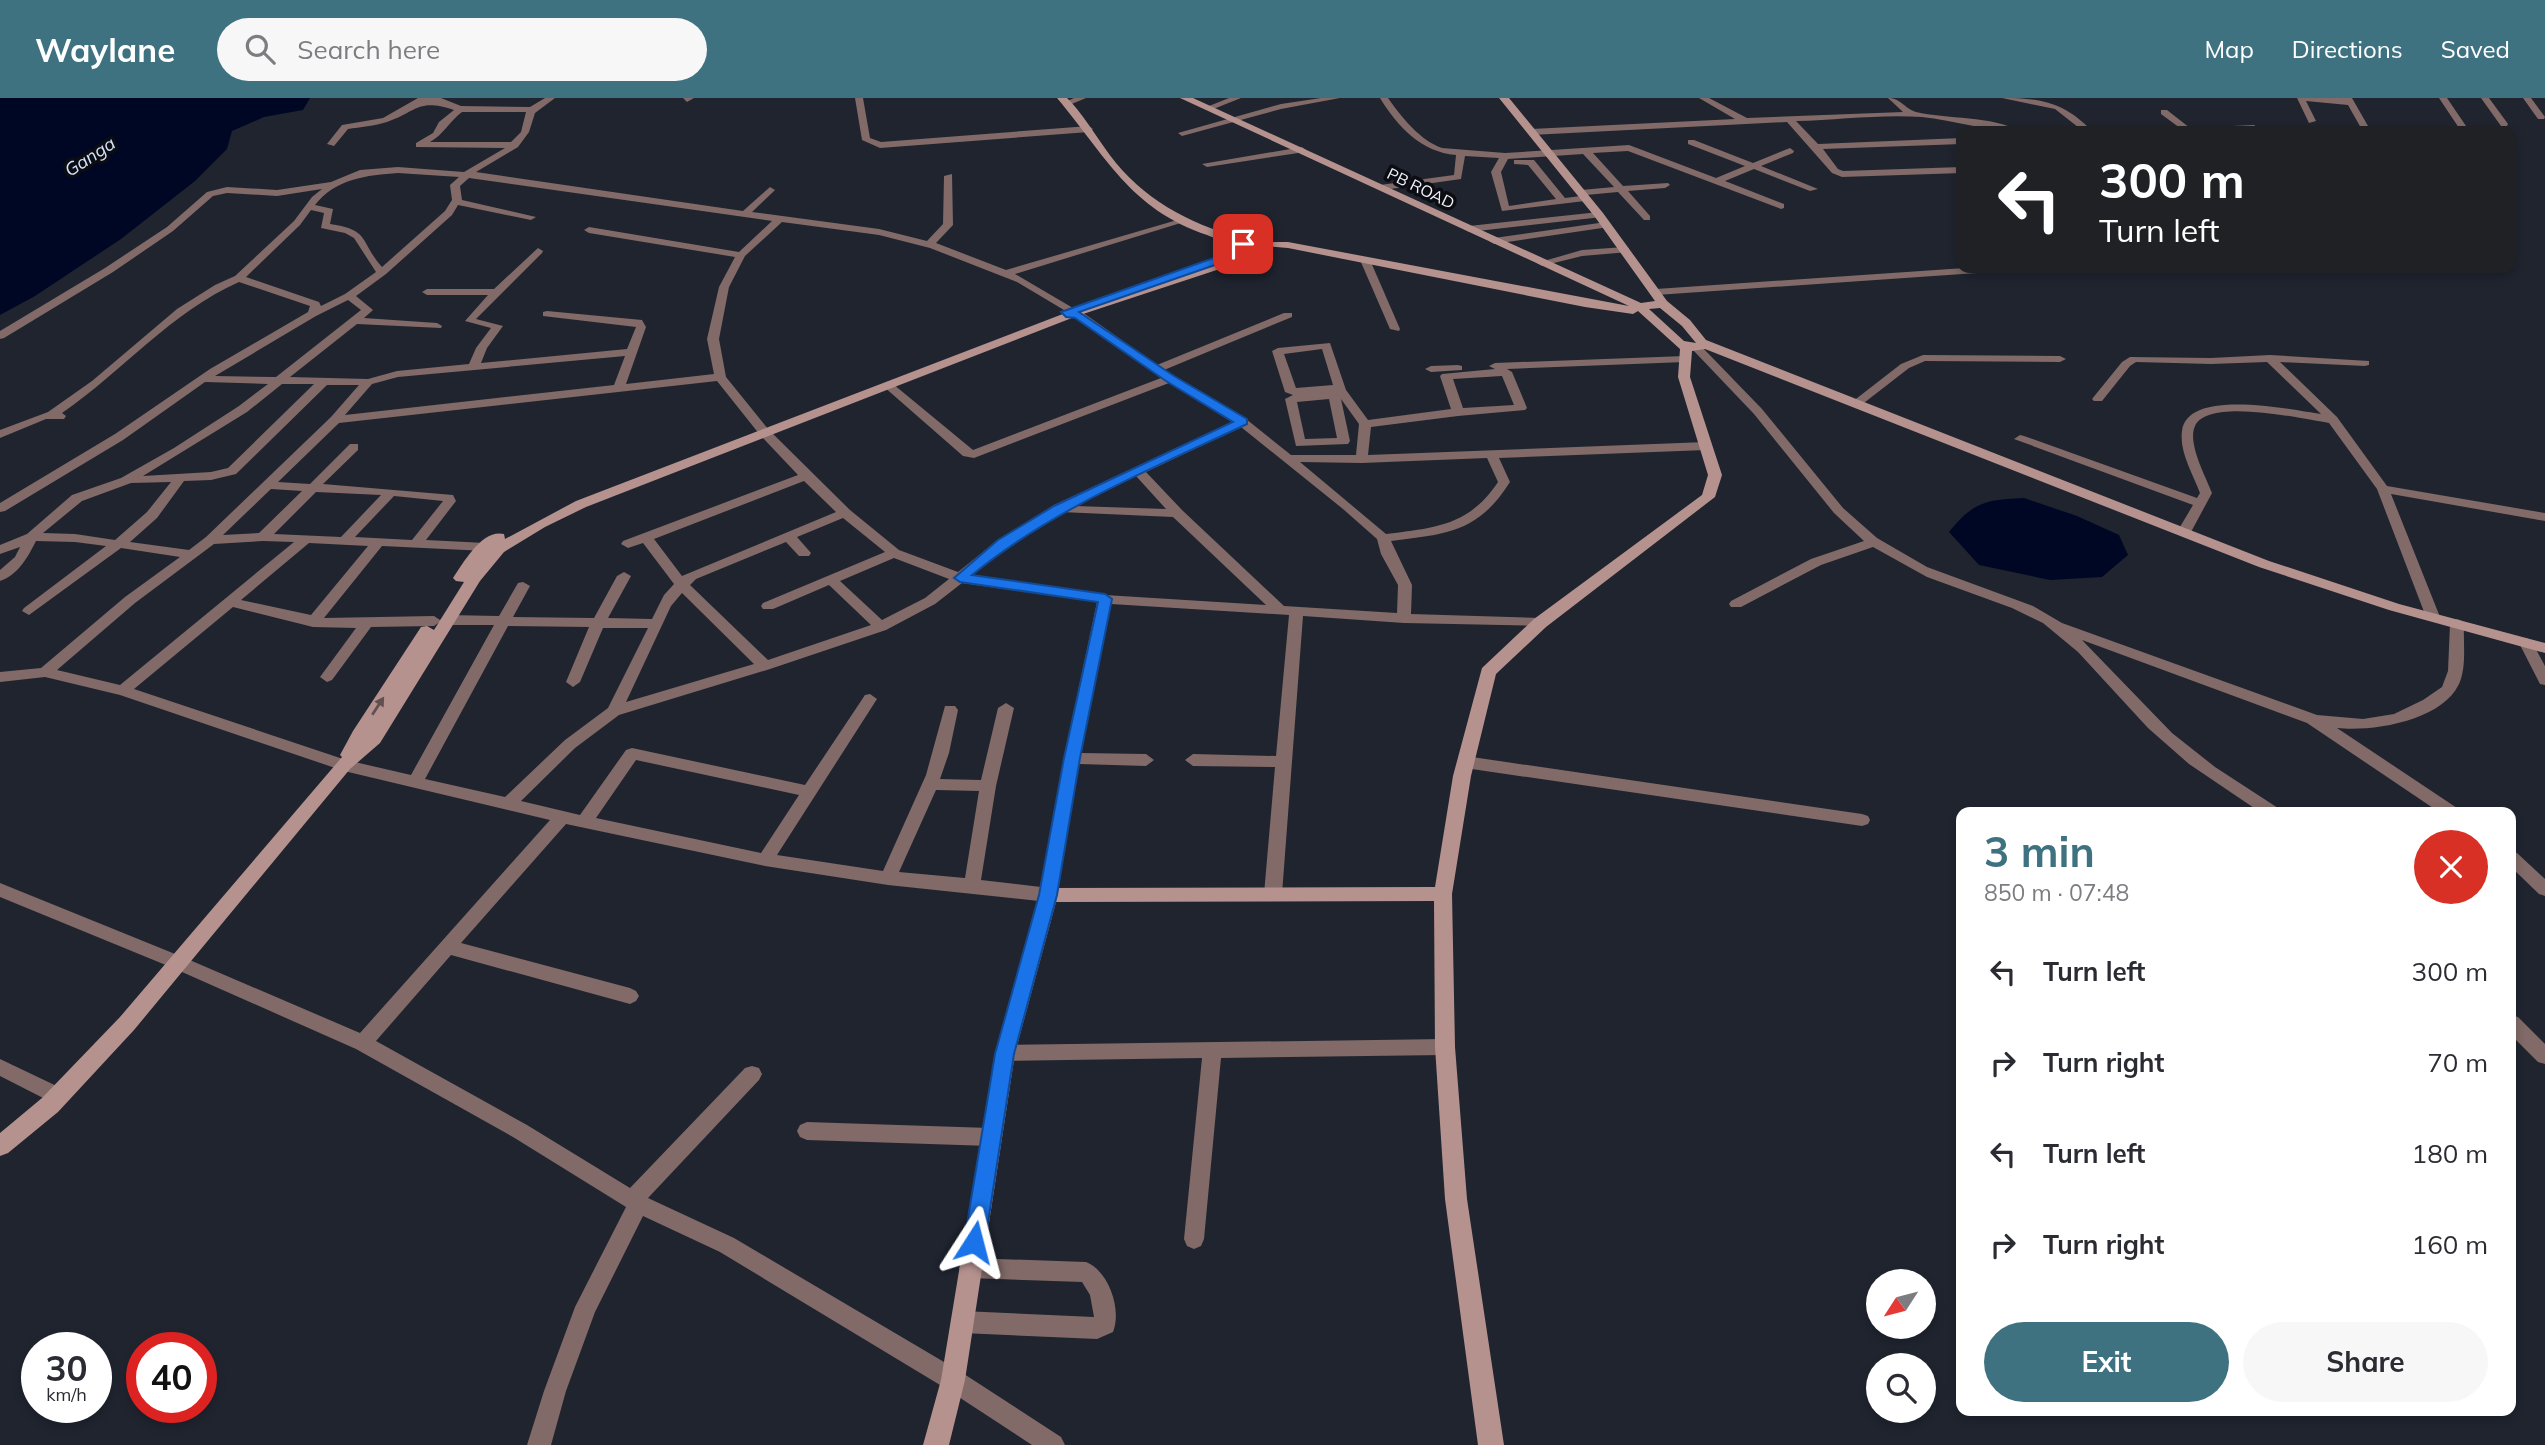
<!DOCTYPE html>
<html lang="en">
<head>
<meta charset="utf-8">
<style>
	:root { --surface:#fff; --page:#f7f7f7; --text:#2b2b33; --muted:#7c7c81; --accent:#3e7281 }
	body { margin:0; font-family:Mulish,sans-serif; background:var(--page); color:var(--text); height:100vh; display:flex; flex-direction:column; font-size:26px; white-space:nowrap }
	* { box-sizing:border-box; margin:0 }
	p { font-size:23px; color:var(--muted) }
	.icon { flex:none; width:38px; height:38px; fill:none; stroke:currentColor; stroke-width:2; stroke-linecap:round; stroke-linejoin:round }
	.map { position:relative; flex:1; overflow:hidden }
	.details { position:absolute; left:1956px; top:709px; width:560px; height:609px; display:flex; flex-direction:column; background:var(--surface); border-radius:14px; box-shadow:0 4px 10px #0003 }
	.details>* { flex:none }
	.top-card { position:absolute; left:1956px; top:28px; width:560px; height:147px; border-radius:14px; box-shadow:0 4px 10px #0003; background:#202124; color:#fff; overflow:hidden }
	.needle { width:46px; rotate:234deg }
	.tools { position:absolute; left:1866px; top:1171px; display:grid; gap:14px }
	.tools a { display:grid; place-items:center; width:70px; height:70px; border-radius:50%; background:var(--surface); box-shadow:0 4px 10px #0003; font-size:35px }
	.speed { position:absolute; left:21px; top:1234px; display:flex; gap:14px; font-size:35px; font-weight:700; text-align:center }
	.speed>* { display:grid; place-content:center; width:91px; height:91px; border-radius:50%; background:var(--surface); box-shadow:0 4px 10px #0003; line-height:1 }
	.speed small { font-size:18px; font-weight:400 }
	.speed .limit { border:10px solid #d22; background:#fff; color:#111 }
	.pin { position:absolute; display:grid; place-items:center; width:60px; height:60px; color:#fff; margin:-30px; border-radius:14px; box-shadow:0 4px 10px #0006 }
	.me { position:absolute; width:77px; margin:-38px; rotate:9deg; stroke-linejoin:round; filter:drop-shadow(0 0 5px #0008) }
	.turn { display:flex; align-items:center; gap:24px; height:147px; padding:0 28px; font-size:32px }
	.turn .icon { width:91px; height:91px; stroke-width:2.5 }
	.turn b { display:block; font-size:49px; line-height:60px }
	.round { display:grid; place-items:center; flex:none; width:74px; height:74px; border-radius:37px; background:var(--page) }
	.summary { display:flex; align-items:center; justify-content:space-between; height:119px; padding:0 28px }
	h1 { font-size:42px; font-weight:700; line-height:52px; color:var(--accent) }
	.cta { display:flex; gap:14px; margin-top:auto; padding:14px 28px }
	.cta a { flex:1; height:80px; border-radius:42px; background:var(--accent); color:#fff; font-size:28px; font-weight:700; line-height:80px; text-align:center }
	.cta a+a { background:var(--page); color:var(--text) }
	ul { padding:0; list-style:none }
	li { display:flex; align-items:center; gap:21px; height:91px; padding:0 28px }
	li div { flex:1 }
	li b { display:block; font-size:26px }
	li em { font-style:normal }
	header { display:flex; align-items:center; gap:42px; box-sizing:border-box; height:98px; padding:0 35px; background:var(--accent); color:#fff }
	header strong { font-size:33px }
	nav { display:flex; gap:38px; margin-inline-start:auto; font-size:24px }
	.search { width:490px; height:63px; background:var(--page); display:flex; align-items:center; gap:18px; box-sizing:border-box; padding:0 24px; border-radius:38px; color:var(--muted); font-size:26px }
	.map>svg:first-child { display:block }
</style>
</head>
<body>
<header>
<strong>Waylane</strong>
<div class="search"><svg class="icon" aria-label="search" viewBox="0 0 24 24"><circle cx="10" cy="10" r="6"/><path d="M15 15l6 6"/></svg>Search here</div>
<nav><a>Map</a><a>Directions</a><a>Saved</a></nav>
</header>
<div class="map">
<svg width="2545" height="1347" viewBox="0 0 2545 1347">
	<rect width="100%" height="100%" fill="#1f242f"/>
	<g fill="#000725">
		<path d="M0 0H310L303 12 264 19 232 33 227 51 195 83 121 141 35 198 0 217Z"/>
		<path d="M2024 400 2077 418 2119 437 2128 457 2102 479 2050 482 1979 467 1949 434C1974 403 1986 402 2024 400Z"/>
	</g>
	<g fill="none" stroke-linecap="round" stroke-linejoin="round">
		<g fill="#816a68" fill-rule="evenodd">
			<path d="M418 0H441L461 8 530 9 545 0H555L535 15 529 34 518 49 476 74 743 113 770 89 775 92 773 94 752 114 879 131 927 143 943 126 944 78 952 76 953 127 936 145 1006 172 1184 120V124L1015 176 1073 210V214L1069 215 1017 184 930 150 879 137 782 124 745 158 729 189 719 241 726 279 768 331 850 412 899 452 958 474 998 442 1054 407 1233 324 1169 285 974 360 963 358 883 288 893 286 973 352 1161 280 1074 218V214H1082L1157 267 1284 215H1292V219L1164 272 1246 321 1291 357H1356L1359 326 1341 301 1350 343 1348 346 1296 348 1285 301 1293 297 1285 294 1272 253 1278 250 1330 245 1346 292 1368 322 1451 311 1440 278 1442 276 1495 271 1489 268 1495 265 1685 258 1691 261 1685 264 1507 271 1512 274 1527 310 1525 312 1458 318 1371 329 1368 357 1706 344 1712 348 1706 352 1499 360 1510 384C1478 435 1446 436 1391 443L1412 487 1411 516 1540 520 1545 522 1547 525 1545 528 1404 525 1303 518 1282 796 1279 801H1267L1264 796 1275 669 1193 668 1185 662 1193 656 1276 658 1289 517 1111 506 1081 655 1146 656 1154 662 1146 668 1079 666 1054 802 1048 804 888 787 765 768 566 726 461 845 630 890 636 893 639 898 636 903 630 906 451 857 376 943 527 1027 630 1090 745 970 752 968 759 970 762 976 759 982 648 1100 734 1140 961 1274 1061 1339 1065 1347H1032L945 1290 720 1154 643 1118 595 1214 566 1293 551 1347H527L544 1293 575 1209 626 1109 513 1039 356 951 173 870 0 799V785L185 860 360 935 550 722 344 673 120 597 45 579 0 584V574L41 570 125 499 180 459 121 450 29 517 22 513 24 510 106 448 75 444 36 443C28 459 18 477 0 483V472L15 459 20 449 0 456V447L27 436 72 397 121 380 174 350 239 308 268 286 205 284 123 342 5 413 0 414V405L115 336 210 271 308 214 310 208 239 184C171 214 123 273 62 315L66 318 64 321H46L0 340V332L48 314 92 283 177 211 215 187 235 178 294 123 312 99 322 91 277 98 227 95 213 98 173 133 113 174 4 240 0 241V233L105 170 167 129 207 94 227 89 277 92 331 84 360 72 398 69 464 74 505 50 416 49V45L433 35 439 24 454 12C417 0 417 14 387 24 375 28 360 29 348 31L334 48 327 46 342 27 383 20ZM462 14H526L521 34 511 44H430C443 37 450 23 462 14ZM398 75 459 79 450 87 452 102 445 113 382 169C359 143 371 132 330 126L333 111 315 107C335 81 367 77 398 75ZM469 80 772 123 739 154 589 129 584 132 589 135 735 159 719 189 707 241 714 276 626 286 646 229 642 222 547 213 543 214V218L636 229 627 251 481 265 487 250 503 228 476 221 542 155 543 153 538 150 494 191H427L422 194 427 197H488L465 223 491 230 476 250 469 266 397 273 368 281 290 279 357 226 441 230 442 228 437 225 364 220 373 212 356 198 386 176 452 117 458 107 531 122 536 119 462 102 460 88ZM311 112 324 115 321 130 345 135 354 140 376 174 345 196 321 208 319 204 246 179 300 127ZM348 202 361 212 276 279 215 278 316 218ZM1322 251 1333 287 1296 290 1284 256ZM625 258 614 287 345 317 372 286 398 279ZM1502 278 1514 307 1463 310 1453 281ZM717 283 760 337 798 377 623 443 621 446 628 450 643 445 674 486 664 497 652 521 608 520 631 478 624 474 617 478 594 520 513 519 530 488 523 484 518 485 499 518 447 517 440 522 434 518 324 520 382 448 486 453 493 449 486 445 426 442 456 403 453 397 323 386 358 352V346H350L310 386 278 384 339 325ZM282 286H314L228 370 211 374 143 378 247 314ZM327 287H359L331 319 206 439 189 452 130 444 157 420 184 383 211 382 236 376ZM1329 301 1337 340 1305 341 1297 304ZM1241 329 1343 411 1377 441 1381 456 1398 487 1397 515 1284 508 1182 412 1146 374ZM1487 360 1498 384C1469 428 1434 430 1386 436L1300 364 1362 365ZM1136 378 1166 411 1075 408ZM804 383 836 414 682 478 654 441ZM171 384 147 414 115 442 75 436 43 435 82 403 131 385ZM271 391 302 393 259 435 223 437ZM316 394 381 397 341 439 274 436ZM394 398 443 403 412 442 355 439ZM1061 414 1173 419 1266 507 1105 497 971 477 1008 448ZM843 420 885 454 763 505 761 508 763 511H773L829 487 871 527 768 562 690 487 696 481 786 444 799 458H809L811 455 797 439ZM263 443 294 444 120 587 57 572 135 505 214 446ZM309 445 368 448 311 517 241 502ZM894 460 949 481 925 500 882 522 840 483ZM962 485 1097 504 1064 660 1041 789 981 782 996 688 1014 610 1006 605 998 610 981 682 940 681 949 655 958 612 955 608H945L926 677 883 773 777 757 877 601 870 596 865 597 805 687 632 650 626 652 580 717 521 703 575 650 619 617 770 571 886 532 935 506ZM682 495 754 566 626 604 671 508ZM233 509 313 529 356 530 320 579 327 584 332 582 371 529 434 528 441 523 447 527H494L411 677 346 662 134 591ZM508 528 589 529 566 584 573 589 580 584 603 530H648L608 610 565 642 505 699 425 681ZM636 662 799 697 761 755 596 720ZM936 692 979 693 965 780 899 774Z"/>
			<path d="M683 0H694L687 4Z"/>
			<path d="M855 0H863L870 40 881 44 1089 28 1093 31 1089 34 880 50 862 42Z"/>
			<path d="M1074 0H1086L1067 8 1063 5Z"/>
			<path d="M1229 0H1241L1211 12 1204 10Z"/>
			<path d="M1321 0H1340L1281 11 1182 38 1178 35 1281 6Z"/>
			<path d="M1380 0H1388C1401 19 1421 43 1442 50L1505 55 1629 47 1716 80 1745 68 1688 46V42H1694L1753 65 1790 50 1794 53 1793 55 1761 68 1818 91 1810 93 1754 71 1725 83 1784 106V110L1781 111 1628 53 1593 55 1623 88 1668 85 1670 87 1665 90 1628 93 1650 118V122H1644L1618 94 1586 97 1590 100 1585 103 1502 113 1491 74 1499 60 1465 58 1461 81 1383 92 1378 89 1380 87 1454 77 1456 57C1421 54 1398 29 1380 0ZM1583 56 1614 89 1581 92 1576 95 1581 98 1565 100 1534 62H1514V66L1528 67 1556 101 1509 108 1501 74 1508 61Z"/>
			<path d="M1699 0H1709L1747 20 1903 14 1888 0C1901 0 1905 11 1916 14 1945 21 1994 18 2019 33 1987 34 1954 22 1922 19 1881 16 1838 22 1796 23L1818 46 1962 40V46L1823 51 1838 71 1843 73 1962 69V75L1842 79 1832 75 1787 24 1531 37 1527 34 1531 31 1735 21Z"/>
			<path d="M2002 0C2041 0 2064 4 2092 33H2083L2055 11Z"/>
			<path d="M2297 0H2352L2368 28 2361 30 2348 7 2306 3 2316 23 2309 25Z"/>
			<path d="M2439 0H2447L2466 28 2465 30H2459Z"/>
			<path d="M2481 0H2489L2508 26 2507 28H2501Z"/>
			<path d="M2523 0H2531L2545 19 2544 21H2538Z"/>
			<path d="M2161 12H2167L2190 30 2254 27 2258 30 2237 33H2169L2180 30 2161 16Z"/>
			<path d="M1302 49 1306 52 1305 54 1207 69 1202 66Z"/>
			<path d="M1599 114 1604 117 1602 119 1469 134 1464 131 1469 128Z"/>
			<path d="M1606 124 1609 125V129L1494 146 1489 143 1494 140Z"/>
			<path d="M1625 149 1629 150V154L1582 158 1542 168 1537 165 1582 152Z"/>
			<path d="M1365 159 1370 162 1400 231 1399 233 1390 231 1360 162Z"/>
			<path d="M1965 170H2011L2006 173 1656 197 1651 194 1656 191Z"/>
			<path d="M1693 248H1701L1762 311 1843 410 1877 440 1927 469 2033 508 2062 525 2317 617 2363 621 2394 616 2423 602 2442 589 2448 573 2450 526 2457 521 2462 523 2464 526C2463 545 2467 568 2459 586 2442 623 2372 634 2337 630L2457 710 2459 714H2439L2307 625 2082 542 2172 635 2215 669 2278 710 2280 714H2260L2189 666 2148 630 2078 554 2043 525 2012 510 1927 479 1873 449 1821 467 1741 509H1731L1729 506 1731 503 1811 461 1864 443 1834 415 1754 316 1693 252Z"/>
			<path d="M1923 257 2060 258 2066 261 2060 264 1925 263 1909 270 1860 308H1852V304L1901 266Z"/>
			<path d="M2270 257 2369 263V267L2365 268 2280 264 2337 319 2387 388 2545 415V423L2391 396 2440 519 2433 524 2426 519 2377 391 2329 325C2303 321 2208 299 2195 328 2187 345 2206 379 2212 395L2191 434 2184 438 2177 434 2193 407 2014 341 2020 337 2024 338 2197 400 2200 395C2193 376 2179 354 2182 333 2187 289 2293 312 2321 316L2267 264 2211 266 2136 264 2130 268 2102 303H2094L2092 301 2122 264 2130 259 2211 260Z"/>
			<path d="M1458 267 1462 268V272L1431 274 1425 271 1431 268Z"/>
			<path d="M2526 540 2531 542 2545 568V587L2540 586 2519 545Z"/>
			<path d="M1465 658 1862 716 1868 718 1870 722 1868 726 1862 728 1465 670 1457 664Z"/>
			<path d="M2511 753 2517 755 2545 781V798L2539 796 2511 769Z"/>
			<path d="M2511 917 2518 919 2545 946V966L2538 964 2511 937Z"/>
			<path d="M1445 941 1452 943 1454 949 1452 955 1445 957 1221 960 1204 1141 1201 1148 1194 1151 1187 1148 1184 1141 1202 960 1005 963 998 961 996 955 998 949 1005 947Z"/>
			<path d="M0 961 65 992 68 998 65 1004 58 1007 51 1004 0 978Z"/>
			<path d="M807 1024 990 1030 997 1033 1000 1039 997 1045 990 1048 807 1042 800 1039 797 1033 800 1027Z"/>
			<path d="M970 1160 1086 1164C1109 1173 1122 1212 1113 1234L1097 1241 962 1235 954 1232 951 1224 954 1216 962 1213 1094 1219 1090 1197 1082 1184 970 1180 963 1177 959 1170 963 1163Z"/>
		</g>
		<g fill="#b6928f" fill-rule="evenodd">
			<path d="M1057 0H1067L1071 4C1088 23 1100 45 1116 65 1150 106 1197 129 1249 142V146C1235 148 1220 142 1207 137 1130 111 1105 57 1057 0Z"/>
			<path d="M1180 0H1193L1641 205 1655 203 1595 119 1499 0H1509L1603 115 1667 203 1690 222 1706 242 2269 463 2399 506 2545 545V555L2389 512 2259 469 1705 251 1692 253 1690 279 1722 377 1715 399 1546 529 1496 576 1471 678 1452 796 1455 949 1467 1101 1504 1347H1478L1445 1101 1435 949 1434 803 1056 804 1015 955 965 1282 949 1347H923L941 1282 995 955 1041 792 1048 790 1435 789 1453 678 1482 570 1534 521 1702 397 1708 377 1678 279 1680 251 1638 213 1633 216 1585 209 1288 150 1264 148V144H1288L1629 208ZM1660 210 1682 228 1696 245 1684 243 1649 211Z"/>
			<path d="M1250 152 1260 154 1244 163 1077 218 586 409 545 429 504 454 480 483 380 645 350 671 134 932 58 1014 8 1055 0 1058V1035L42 1000 120 919 342 659 340 657 353 633 421 529 427 528 434 532 464 484 456 483 453 480C464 464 482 431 504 436L505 441 576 403 1068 214Z"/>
		</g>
	</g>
	<defs><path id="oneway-solid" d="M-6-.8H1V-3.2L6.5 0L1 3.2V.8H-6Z" transform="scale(1.75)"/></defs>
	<use fill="#605050" href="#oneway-solid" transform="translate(378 608) rotate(-57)"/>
	<path fill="#1a73e8" stroke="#114b97" stroke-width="2" d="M1239 143H1246L1249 151 1235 160 1079 214 1174 278 1247 321V326C1152 371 1054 410 972 477L1105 496 1112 501 1080 660 1057 797 1014 956 985 1144 982 1151 974 1154 967 1151 964 1144 995 956 1039 797 1064 660 1098 504 960 484 954 480 998 442 1054 408 1233 324 1166 283 1075 220 1066 219 1061 214 1228 155 1239 150Z"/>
	<g text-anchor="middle" stroke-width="7" stroke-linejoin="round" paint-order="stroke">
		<g font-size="16" fill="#f1f4fc" stroke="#0b0d12">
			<text transform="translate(1421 90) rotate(26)" y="6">PB ROAD</text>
		</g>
		<g font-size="18" font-style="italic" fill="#d4e3fc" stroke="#0b0d12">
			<text transform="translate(90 59) rotate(-33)" y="6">Ganga</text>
		</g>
	</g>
</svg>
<div class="tools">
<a><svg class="needle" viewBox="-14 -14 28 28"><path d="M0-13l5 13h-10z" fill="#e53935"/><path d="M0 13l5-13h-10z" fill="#7c7c81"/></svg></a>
<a><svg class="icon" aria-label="search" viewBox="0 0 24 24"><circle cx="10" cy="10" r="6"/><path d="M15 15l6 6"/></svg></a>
</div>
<div class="speed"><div>30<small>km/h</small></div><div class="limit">40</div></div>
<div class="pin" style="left:1243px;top:146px;background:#d93025"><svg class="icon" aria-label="arrive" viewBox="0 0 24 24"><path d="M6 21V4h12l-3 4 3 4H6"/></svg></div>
<svg class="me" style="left:974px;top:1144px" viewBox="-20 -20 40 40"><path d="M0-17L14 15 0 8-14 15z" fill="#1a73e8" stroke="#fff" stroke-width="4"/></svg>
<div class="top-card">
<div class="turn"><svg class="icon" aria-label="left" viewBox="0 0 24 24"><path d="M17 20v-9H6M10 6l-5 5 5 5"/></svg><div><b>300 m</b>Turn left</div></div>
</div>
<section class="details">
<div class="summary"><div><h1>3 min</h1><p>850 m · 07:48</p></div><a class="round" style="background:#d93025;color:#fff"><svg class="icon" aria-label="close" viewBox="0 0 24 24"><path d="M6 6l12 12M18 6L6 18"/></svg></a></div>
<ul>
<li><svg class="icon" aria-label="left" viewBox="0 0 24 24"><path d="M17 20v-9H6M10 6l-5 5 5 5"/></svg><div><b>Turn left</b></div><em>300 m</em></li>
<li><svg class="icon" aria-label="right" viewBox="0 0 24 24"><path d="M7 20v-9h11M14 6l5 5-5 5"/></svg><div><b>Turn right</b></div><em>70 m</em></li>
<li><svg class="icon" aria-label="left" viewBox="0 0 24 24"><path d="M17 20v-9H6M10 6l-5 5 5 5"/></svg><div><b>Turn left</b></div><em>180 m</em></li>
<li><svg class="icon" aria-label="right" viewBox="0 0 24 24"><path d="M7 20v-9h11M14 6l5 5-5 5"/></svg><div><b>Turn right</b></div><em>160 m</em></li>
</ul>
<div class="cta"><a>Exit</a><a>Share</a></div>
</section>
</div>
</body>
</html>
